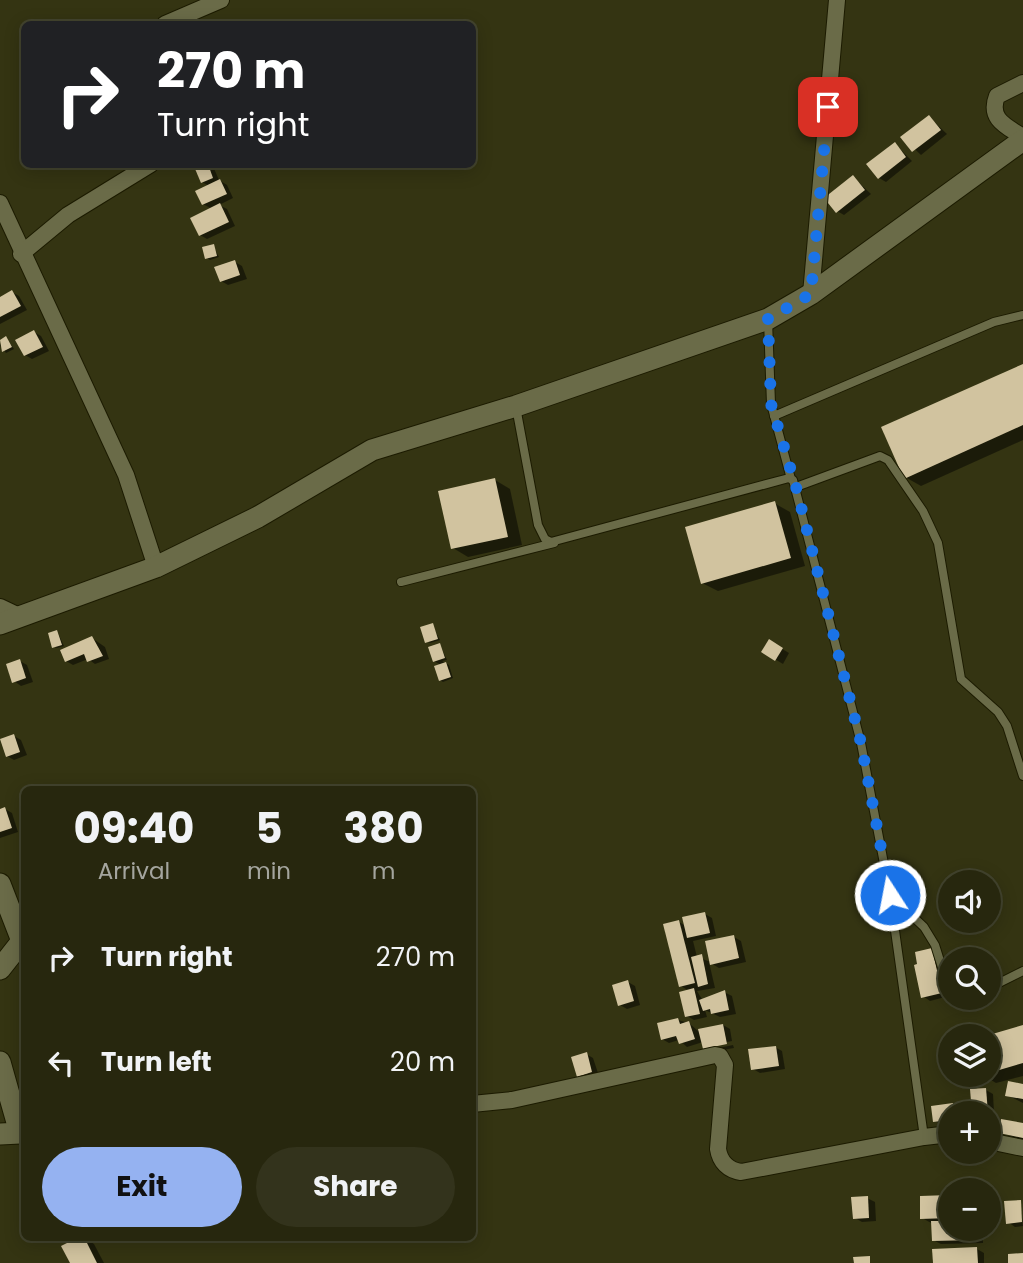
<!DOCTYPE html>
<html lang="en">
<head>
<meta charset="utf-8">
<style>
	:root { --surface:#27270e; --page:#33331c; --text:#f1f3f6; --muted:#a4a59e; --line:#43442e; --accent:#95b2f1 }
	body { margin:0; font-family:Poppins,sans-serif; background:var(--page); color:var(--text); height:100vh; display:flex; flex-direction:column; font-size:26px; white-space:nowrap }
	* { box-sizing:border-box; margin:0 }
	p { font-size:23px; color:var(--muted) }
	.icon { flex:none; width:38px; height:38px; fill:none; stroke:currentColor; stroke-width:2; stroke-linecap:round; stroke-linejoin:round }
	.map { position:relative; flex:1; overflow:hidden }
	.side { position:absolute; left:21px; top:786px; width:455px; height:455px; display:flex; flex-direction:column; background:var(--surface); border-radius:10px; box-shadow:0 4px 18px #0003,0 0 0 2px var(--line) }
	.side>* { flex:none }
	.hud { position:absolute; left:21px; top:21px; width:455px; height:147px; border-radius:10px; box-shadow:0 4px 18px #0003,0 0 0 2px var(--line); background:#202124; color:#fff; overflow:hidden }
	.buttons { position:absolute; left:938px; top:870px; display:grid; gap:14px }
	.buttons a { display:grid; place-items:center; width:63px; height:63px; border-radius:50%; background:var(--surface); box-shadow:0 4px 18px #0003,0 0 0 2px var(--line); font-size:35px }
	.pin { position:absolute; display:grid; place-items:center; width:60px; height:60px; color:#fff; margin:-30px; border-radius:14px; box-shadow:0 4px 10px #0006 }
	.me { position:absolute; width:77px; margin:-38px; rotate:349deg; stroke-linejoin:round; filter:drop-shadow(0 0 5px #0008) }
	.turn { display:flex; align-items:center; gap:24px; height:147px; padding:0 21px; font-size:32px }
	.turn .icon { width:91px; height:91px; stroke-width:2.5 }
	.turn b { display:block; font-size:49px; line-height:60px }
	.eta { display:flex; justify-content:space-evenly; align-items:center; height:119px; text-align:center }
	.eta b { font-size:42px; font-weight:700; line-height:49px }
	.button { display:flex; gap:14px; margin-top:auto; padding:14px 21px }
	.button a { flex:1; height:80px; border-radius:42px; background:var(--accent); color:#111; font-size:28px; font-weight:700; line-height:80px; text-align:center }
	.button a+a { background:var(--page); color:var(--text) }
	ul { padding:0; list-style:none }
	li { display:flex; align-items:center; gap:21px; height:105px; padding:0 21px }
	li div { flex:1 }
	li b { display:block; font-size:26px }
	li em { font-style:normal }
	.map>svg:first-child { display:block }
</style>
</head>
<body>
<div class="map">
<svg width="1023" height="1263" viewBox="0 0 1023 1263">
	<rect width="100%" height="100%" fill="#343412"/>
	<g fill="#0007">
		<path d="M929 117 947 134 921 155 903 138Z"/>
		<path d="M895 144 912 161 886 182 879 178Z"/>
		<path d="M195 164H212L219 180 227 185 233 198 219 205 227 209 235 226 207 239 200 235 212 209 203 204 209 186 202 182Z"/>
		<path d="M853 177 871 194 844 215 837 211Z"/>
		<path d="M213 246 219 257 210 260 207 258Z"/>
		<path d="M235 262 242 266 247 279 228 285 221 281Z"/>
		<path d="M12 292 19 296 27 310 0 324V299Z"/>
		<path d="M34 332 41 336 49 351 32 359 25 355Z"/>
		<path d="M6 338 14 349 6 353 0 345Z"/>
		<path d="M1023 366V440L921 486 905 477Z"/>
		<path d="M495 480 510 489 522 545 468 557 453 548Z"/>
		<path d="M774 503 790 512 805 566 718 591 702 583Z"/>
		<path d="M432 625 440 640 430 643 427 641Z"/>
		<path d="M57 631 64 646 57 648 54 647Z"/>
		<path d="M92 638 105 647 109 659 95 664 88 659 73 665 66 661Z"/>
		<path d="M769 641 789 653 783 664 763 652Z"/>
		<path d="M440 645 447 660 442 661 449 665 453 678 443 682 440 680 441 665 434 661Z"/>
		<path d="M20 661 27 665 33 682 21 686 14 681Z"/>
		<path d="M14 736 21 740 27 755 14 760 7 756Z"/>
		<path d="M5 809 12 813 18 832 0 838V811Z"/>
		<path d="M705 914 712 918 716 936 693 941 697 957 711 962 734 937 741 941 746 962 719 968 709 962 715 988 697 991 703 1001 724 992 732 996 736 1014 720 1017 705 1010 707 1017 694 1020 687 1016 689 991 681 986 679 922 686 926Z"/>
		<path d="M931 950 938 954 949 996 930 1001 923 996Z"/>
		<path d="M628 982 635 986 640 1005 627 1009 620 1005Z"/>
		<path d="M678 1020 689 1023 698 1031 723 1025 730 1029 732 1041 708 1046V1050L733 1045 734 1048 711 1052 704 1048 703 1042 687 1047 679 1040 669 1043 662 1039Z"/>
		<path d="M1023 1027V1076L996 1083 981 1074H989V1036Z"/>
		<path d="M775 1047 782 1051 785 1069 760 1073 753 1069Z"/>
		<path d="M586 1054 593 1058 599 1076 585 1080 578 1076Z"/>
		<path d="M1023 1086V1103L1007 1095Z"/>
		<path d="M986 1090 993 1094 995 1130H989V1113H974Z"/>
		<path d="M952 1104 959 1109 960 1113H950V1124L942 1125 935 1121Z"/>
		<path d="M1023 1124V1141L1001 1132Z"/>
		<path d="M950 1197V1228H983V1243L941 1244 933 1240V1224L922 1218V1198Z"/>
		<path d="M867 1198 875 1202 876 1221 862 1222 855 1218Z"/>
		<path d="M1020 1202 1023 1226 1015 1227 1008 1222Z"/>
		<path d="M83 1237 94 1244 104 1263H72Z"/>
		<path d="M977 1249 984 1253V1263H935Z"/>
	</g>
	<g fill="#d1c39f">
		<path d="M929 115 941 130 912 152 900 137Z"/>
		<path d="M895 142 906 157 878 179 866 164Z"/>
		<path d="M193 164H208L213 178 201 183Z"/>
		<path d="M853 175 865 190 836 213 824 198Z"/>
		<path d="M220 179 227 194 202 205 195 191Z"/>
		<path d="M220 203 229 222 199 236 190 218Z"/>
		<path d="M214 244 217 256 205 259 202 247Z"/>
		<path d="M235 260 240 275 220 282 214 267Z"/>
		<path d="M12 290 21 306 0 317V297Z"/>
		<path d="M34 330 43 347 24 356 15 340Z"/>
		<path d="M6 336 12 347 2 352 0 340Z"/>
		<path d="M1023 364V425L904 479 881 427Z"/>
		<path d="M495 478 508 537 451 549 438 491Z"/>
		<path d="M775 501 791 558 701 584 685 527Z"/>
		<path d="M433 623 438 639 425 643 420 627Z"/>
		<path d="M57 630 62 645 52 648 48 633Z"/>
		<path d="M92 636 103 656 87 662 84 654 65 662 60 650Z"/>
		<path d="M769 639 783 648 775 661 761 652Z"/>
		<path d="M440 643 445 658 433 662 428 647Z"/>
		<path d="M20 659 26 678 12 683 6 664Z"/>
		<path d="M446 662 451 677 439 681 434 666Z"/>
		<path d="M14 734 20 752 6 757 0 739Z"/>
		<path d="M5 807 12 828 0 832V809Z"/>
		<path d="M705 912 710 933 687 938 682 917Z"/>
		<path d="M679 920 695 983 679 987 663 924Z"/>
		<path d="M734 935 739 958 710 965 705 941Z"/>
		<path d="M932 948 942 993 921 998 914 965 917 964 915 952Z"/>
		<path d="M702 954 708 984 698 987 691 957Z"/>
		<path d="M628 980 634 1001 618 1006 612 985Z"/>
		<path d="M694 988 700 1014 685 1017 679 992Z"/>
		<path d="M725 990 729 1010 711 1014 710 1009 703 1011 699 1000Z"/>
		<path d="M678 1018 680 1024 689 1021 695 1039 679 1044 676 1036 661 1040 657 1023Z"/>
		<path d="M723 1024 727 1044 703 1049 698 1029Z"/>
		<path d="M1023 1025V1063L989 1073V1035Z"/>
		<path d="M776 1046 779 1066 751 1070 748 1049Z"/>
		<path d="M587 1052 592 1072 577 1077 571 1057Z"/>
		<path d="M1008 1081 1023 1084V1099L1005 1096Z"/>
		<path d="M986 1088 988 1113H972L970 1089Z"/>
		<path d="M953 1103 954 1113H950V1120L933 1122 931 1106Z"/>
		<path d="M1001 1119 1023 1123V1138L999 1133Z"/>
		<path d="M950 1195V1218L920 1219V1196Z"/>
		<path d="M868 1196 869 1218 853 1219 851 1197Z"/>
		<path d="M1021 1200 1022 1222 1006 1224 1004 1201Z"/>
		<path d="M931 1221H950V1228H976L977 1240 932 1241Z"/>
		<path d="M79 1237H84L97 1263H70L61 1246Z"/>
		<path d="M977 1247 978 1263H933L932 1249Z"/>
		<path d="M1023 1253V1263H1008V1254Z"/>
		<path d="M870 1256V1263H854L853 1257Z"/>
	</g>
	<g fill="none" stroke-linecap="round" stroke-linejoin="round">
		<defs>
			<g id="lane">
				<path d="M768 320 771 404 791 479"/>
				<path d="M516 407 538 525 545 539 551 542 789 478 793 480 861 743 890 895 924 1137"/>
				<path d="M774 416 994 322 1023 315"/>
				<path d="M796 487 880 456 888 460 923 511 938 543 961 679 998 712 1007 726 1023 776"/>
				<path d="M401 582 554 543"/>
				<path d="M890 895 924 927 935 945 950 993"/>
				<path d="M989 988 1023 971"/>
				<path d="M953 998 961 1002 971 998"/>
			</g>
			<g id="street">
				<path d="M165 24 221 0"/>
				<path d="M1023 83 997 96C988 119 1006 126 1023 137"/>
				<path d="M0 203 126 475 156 567"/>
				<path d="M21 254 68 215 151 164"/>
				<path d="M811 294 837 0"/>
				<path d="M0 607 21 617"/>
				<path d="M472 1104 512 1100 715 1055 720 1056 725 1065 718 1149C720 1162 728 1170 741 1172L924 1137 950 1134"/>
				<path d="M989 1141 1023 1148"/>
			</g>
			<g id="secondary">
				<path d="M0 624 156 567 258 517 372 450 516 406 768 319 811 294 1023 140"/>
				<path d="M0 884 22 941 0 969"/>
				<path d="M0 1062 20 1133 0 1134"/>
			</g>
		</defs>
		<use href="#lane" stroke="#1c1b00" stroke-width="10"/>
		<use href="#street" stroke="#1c1b00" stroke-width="18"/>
		<use href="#secondary" stroke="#1c1b00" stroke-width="23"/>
		<use href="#lane" stroke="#6a6b48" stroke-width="8"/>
		<use href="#street" stroke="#6a6b48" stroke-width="16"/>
		<use href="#secondary" stroke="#6a6b48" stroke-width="21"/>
	</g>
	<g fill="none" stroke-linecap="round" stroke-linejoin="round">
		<path stroke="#1a73e8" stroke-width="12" stroke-dasharray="0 21.6" d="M828 107 811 294 768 319 771 404 796 487 861 743 890 895"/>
	</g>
</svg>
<div class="buttons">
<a><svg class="icon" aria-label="sound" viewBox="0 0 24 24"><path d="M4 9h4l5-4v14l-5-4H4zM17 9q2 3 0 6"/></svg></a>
<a><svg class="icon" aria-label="search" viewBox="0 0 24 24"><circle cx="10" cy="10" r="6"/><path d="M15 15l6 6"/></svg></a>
<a><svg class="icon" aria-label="layers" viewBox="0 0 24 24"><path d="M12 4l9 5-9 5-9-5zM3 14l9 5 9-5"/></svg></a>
<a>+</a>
<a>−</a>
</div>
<div class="pin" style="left:828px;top:107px;background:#d93025"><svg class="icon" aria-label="arrive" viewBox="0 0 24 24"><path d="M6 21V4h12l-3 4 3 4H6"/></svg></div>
<svg class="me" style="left:890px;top:895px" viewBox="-20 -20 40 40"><circle r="17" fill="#1a73e8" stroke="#fff" stroke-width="3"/><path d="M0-11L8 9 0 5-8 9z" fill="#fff"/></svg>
<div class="hud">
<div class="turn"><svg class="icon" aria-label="right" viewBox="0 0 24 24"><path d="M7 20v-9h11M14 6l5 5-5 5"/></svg><div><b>270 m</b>Turn right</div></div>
</div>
<section class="side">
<div class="eta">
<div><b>09:40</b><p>Arrival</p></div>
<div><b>5</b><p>min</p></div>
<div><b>380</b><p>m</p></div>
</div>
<ul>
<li><svg class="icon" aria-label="right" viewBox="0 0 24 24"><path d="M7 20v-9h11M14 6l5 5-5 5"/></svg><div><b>Turn right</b></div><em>270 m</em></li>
<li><svg class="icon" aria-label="left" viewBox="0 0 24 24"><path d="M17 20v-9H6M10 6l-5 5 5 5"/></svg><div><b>Turn left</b></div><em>20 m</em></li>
</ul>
<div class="button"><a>Exit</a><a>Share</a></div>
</section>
</div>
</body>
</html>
